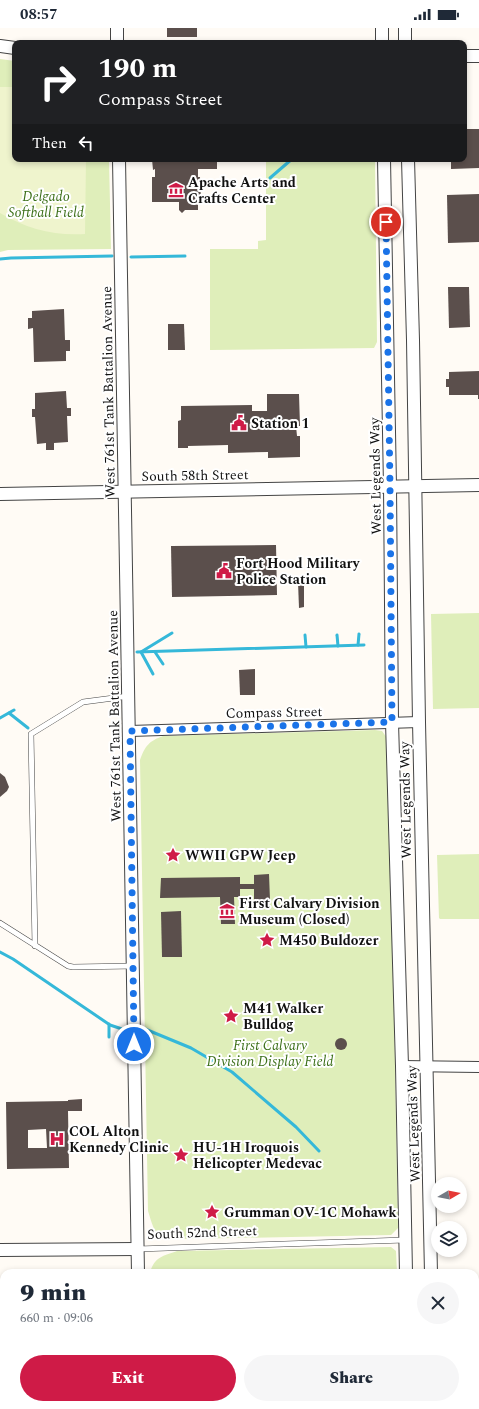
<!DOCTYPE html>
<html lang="en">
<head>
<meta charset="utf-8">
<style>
	:root { --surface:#fff; --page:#f6f6f7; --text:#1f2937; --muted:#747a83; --accent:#cf1b47 }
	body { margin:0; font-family:Spectral,serif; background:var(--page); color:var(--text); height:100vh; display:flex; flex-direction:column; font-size:15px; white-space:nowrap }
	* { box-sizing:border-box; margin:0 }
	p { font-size:13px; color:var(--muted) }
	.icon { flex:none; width:22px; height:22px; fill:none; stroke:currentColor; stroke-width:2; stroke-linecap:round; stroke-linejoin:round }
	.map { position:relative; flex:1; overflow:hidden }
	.side { position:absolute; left:0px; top:1241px; width:479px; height:140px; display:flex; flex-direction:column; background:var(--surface); border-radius:12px 12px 0 0; box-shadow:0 2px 6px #0003 }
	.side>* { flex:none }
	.top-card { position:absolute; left:12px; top:12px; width:455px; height:122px; border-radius:8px; box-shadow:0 2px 6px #0003; background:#202124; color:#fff; overflow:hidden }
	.needle { width:26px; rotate:80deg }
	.tools { position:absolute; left:431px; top:1149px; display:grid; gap:8px }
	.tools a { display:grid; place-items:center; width:36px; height:36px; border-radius:50%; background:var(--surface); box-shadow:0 2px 6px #0003; font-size:20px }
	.pin { position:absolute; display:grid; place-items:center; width:34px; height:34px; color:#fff; margin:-17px; border:2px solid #fff; border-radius:50%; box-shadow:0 1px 4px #0007 }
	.me { position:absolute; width:44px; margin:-22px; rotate:0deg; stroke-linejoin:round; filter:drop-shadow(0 0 3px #0008) }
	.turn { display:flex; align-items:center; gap:14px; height:84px; padding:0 20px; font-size:18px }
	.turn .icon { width:52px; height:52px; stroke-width:2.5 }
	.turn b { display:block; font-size:28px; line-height:34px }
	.then { display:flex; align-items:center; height:38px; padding:0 20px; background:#0003; gap:8px; font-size:15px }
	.round { display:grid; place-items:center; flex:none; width:42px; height:42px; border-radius:21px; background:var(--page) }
	.headline { display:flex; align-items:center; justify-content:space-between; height:68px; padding:0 20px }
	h1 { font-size:24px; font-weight:800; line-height:30px }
	.action { display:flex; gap:8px; margin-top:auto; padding:8px 20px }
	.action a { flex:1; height:46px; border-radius:24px; background:var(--accent); color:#fff; font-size:16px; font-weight:800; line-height:46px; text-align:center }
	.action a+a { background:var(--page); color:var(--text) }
	.status { display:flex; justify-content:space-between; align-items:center; height:28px; padding:0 20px; background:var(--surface); direction:ltr }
	.status svg { height:11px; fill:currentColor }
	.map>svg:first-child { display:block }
</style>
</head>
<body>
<div class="status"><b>08:57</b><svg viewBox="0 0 49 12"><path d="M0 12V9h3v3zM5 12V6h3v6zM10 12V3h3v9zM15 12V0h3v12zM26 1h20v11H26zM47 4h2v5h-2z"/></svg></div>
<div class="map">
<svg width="479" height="1381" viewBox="0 0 479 1381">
	<rect width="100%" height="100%" fill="#fffbf5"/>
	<g fill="#dfeeba">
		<path d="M0 31 15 33V131H109L111 221 8 222 0 224Z"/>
		<path d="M266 131H375L377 314 374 320 210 322V221H258V213L266 212Z"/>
		<path d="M479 585V680L433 681 431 586Z"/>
		<path d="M375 702 382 703 387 710 391 812 398 1200 391 1207 183 1211C156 1210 156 1209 148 1183L140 732C145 718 149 713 163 708Z"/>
		<path d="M479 826V891H440L439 890 437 827Z"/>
		<path d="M391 1219 396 1223 397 1245H150C154 1229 163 1228 177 1223Z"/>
		<rect x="151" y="1377" width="248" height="4"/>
	</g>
	<path fill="#eff4cd" d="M0 59H15V131H86L85 206C54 208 27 201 0 185Z"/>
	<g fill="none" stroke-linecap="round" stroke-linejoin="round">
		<g stroke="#35b8d9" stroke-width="3">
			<path d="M270 150 292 131"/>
			<path d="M131 229 185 228"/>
			<path d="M0 231 11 230 112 228"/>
			<path d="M305 607 306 619"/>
			<path d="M337 607 338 618"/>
			<path d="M358 617 359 606"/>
			<path d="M137 624 364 617"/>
			<path d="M155 624 163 636"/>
			<path d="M153 646 141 624 172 605"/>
			<path d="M9 685 28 700"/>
			<path d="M0 690 14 682"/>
			<path d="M0 924 13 931 110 997 125 1002"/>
			<path d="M109 996V1009"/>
			<path d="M145 1001 191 1020 232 1044 296 1099 319 1123"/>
		</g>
	</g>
	<g fill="#5b4f4c" fill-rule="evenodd">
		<rect x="167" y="0" width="30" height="9"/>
		<path d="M464 101H479V140L451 141V131H464Z"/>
		<path d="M152 131H217V141H198V149H200L201 174H198V182H185L182 185 179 182V174H152V149H155V141L153 142Z"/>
		<path d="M479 166V214L448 215 447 167Z"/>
		<path d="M448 259H469L470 299 449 300Z"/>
		<path d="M64 281 65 312H70V323H66V333L34 334 33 300 28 301V290H32V283Z"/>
		<path d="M168 296H184L185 322H168Z"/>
		<path d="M479 343V371H478V367H449V359H446V351H449V344Z"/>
		<path d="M66 363 67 380H71V388H67L68 414 54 415V422H46V415L37 416 35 389H32V381H35V365Z"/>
		<path d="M267 366H299L300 398H296L297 408H300V429L268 430V424L228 425V417L188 418V420H178V393L181 392V378L252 377V383H267Z"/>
		<path d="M276 517 277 567 172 569 171 518Z"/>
		<path d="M298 554H304V579L299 580Z"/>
		<path d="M255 641V667H240L239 642Z"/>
		<path d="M0 745 5 749 9 759 7 763 0 769Z"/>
		<path d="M269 846 270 872H254V861H240V869H234L235 896H221L220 869 160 870 161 850 240 849V856H254V847Z"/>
		<path d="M181 883 182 929H162L161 884Z"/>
		<circle cx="341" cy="1016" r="6"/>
		<path d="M82 1071V1083H68L69 1140 7 1141 6 1074 68 1073V1072ZM46 1101 47 1120H28V1102Z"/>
	</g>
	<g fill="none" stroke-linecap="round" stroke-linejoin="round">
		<defs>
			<g id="service">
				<path d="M0 895 68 938 73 939 133 938"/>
				<path d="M35 918 31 706 83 674 129 668"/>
				<path d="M138 1221 405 1212"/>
			</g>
			<g id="minor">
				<path d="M130 703 419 694"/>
				<path d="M402 1038 479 1039"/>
			</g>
			<g id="tertiary">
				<path d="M117 0V15"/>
				<path d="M382 0V15"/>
				<path d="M405 0V15"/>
				<path d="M0 18 15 20"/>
				<path d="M464 28H479"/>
				<path d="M119 131 138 1245"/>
				<path d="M384 131 390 458 392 694 402 1038 406 1245"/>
				<path d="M408 131 413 312 419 694 431 1245"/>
				<path d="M0 466 479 457"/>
				<path d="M0 1222 137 1221"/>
				<path d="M142 1377V1381"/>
				<path d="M408 1377V1381"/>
				<path d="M434 1377V1381"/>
			</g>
		</defs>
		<use href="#service" stroke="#444" stroke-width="6"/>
		<use href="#minor" stroke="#444" stroke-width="12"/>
		<use href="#tertiary" stroke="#444" stroke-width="14"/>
		<use href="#service" stroke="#fff" stroke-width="5"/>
		<use href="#minor" stroke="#fff" stroke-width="10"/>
		<use href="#tertiary" stroke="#fff" stroke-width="12"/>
	</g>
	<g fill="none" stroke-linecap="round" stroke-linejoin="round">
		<path stroke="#1a73e8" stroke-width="7" stroke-dasharray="0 12.6" d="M134 1016 130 703 392 694 390 458 386 194"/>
	</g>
	<defs>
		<symbol id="museum-bare" viewBox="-9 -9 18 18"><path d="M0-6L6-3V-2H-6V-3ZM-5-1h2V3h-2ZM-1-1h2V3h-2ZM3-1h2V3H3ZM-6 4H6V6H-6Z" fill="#cf1b47" stroke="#fff" stroke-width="2.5" paint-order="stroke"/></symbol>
		<symbol id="civic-bare" viewBox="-9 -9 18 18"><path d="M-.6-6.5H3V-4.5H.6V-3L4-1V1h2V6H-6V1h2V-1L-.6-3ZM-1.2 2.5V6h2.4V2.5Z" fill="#cf1b47" stroke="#fff" stroke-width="2.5" paint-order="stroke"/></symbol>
		<symbol id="sight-bare" viewBox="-9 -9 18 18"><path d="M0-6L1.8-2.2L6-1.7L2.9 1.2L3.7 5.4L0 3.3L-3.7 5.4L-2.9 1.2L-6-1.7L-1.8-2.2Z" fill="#cf1b47" stroke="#fff" stroke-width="2.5" paint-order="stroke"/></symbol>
		<symbol id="hospital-bare" viewBox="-9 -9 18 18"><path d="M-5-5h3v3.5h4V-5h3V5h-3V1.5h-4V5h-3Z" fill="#cf1b47" stroke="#fff" stroke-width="2.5" paint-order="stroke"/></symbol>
	</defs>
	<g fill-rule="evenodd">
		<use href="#museum-bare" x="165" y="151" width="22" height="22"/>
		<use href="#civic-bare" x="228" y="384" width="22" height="22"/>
		<use href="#civic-bare" x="213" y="532" width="22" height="22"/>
		<use href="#sight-bare" x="162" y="816" width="22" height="22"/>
		<use href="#museum-bare" x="216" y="872" width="22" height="22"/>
		<use href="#sight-bare" x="256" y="901" width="22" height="22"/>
		<use href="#sight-bare" x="220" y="977" width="22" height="22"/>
		<use href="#hospital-bare" x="46" y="1100" width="22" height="22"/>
		<use href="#sight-bare" x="170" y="1116" width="22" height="22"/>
		<use href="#sight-bare" x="201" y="1173" width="22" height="22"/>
	</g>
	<g text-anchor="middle" stroke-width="4" stroke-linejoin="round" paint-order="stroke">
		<g font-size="14" font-weight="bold" fill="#111" stroke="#fff" text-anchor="start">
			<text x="188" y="159">Apache Arts and<tspan x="188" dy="16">Crafts Center</tspan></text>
			<text x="251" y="400">Station 1</text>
			<text x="236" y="540">Fort Hood Military<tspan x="236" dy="16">Police Station</tspan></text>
			<text x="185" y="832">WWII GPW Jeep</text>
			<text x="239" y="880">First Calvary Division<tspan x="239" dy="16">Museum (Closed)</tspan></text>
			<text x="279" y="917">M450 Buldozer</text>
			<text x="243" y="985">M41 Walker<tspan x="243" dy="16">Bulldog</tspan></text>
			<text x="69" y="1108">COL Alton<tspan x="69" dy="16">Kennedy Clinic</tspan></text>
			<text x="193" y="1124">HU-1H Iroquois<tspan x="193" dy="16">Helicopter Medevac</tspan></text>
			<text x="224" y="1189">Grumman OV-1C Mohawk</text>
		</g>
		<g font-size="14" font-style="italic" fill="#3d701a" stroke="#fff">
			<text x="46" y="173">Delgado<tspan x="46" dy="16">Softball Field</tspan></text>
			<text x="270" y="1022">First Calvary<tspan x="270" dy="16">Division Display Field</tspan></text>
		</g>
		<g font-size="14" fill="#111" stroke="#fff">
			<text transform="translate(108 364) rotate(-91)" y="5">West 761st Tank Battalion Avenue</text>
			<text transform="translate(195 447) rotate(-1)" y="5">South 58th Street</text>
			<text transform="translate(375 448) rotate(-91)" y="5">West Legends Way</text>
			<text transform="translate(274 684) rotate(-1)" y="5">Compass Street</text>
			<text transform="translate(114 688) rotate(-91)" y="5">West 761st Tank Battalion Avenue</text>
			<text transform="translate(405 772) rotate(-91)" y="5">West Legends Way</text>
			<text transform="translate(413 1096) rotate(-92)" y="5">West Legends Way</text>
			<text transform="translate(202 1204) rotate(-2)" y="5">South 52nd Street</text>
		</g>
	</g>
</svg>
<div class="tools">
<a><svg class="needle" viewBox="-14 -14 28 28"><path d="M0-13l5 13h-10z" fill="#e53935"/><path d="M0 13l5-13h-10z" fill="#747a83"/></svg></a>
<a><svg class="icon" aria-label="layers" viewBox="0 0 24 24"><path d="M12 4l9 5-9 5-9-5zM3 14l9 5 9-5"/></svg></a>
</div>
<div class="pin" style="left:386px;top:194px;background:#d93025"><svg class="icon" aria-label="arrive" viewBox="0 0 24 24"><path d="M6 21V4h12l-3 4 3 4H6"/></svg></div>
<svg class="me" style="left:134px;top:1016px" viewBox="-20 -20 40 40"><circle r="17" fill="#1a73e8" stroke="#fff" stroke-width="3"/><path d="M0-11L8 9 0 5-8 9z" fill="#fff"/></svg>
<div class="top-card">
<div class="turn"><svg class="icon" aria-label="right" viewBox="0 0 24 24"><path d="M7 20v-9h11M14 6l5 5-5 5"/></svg><div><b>190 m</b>Compass Street</div></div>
<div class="then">Then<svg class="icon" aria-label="left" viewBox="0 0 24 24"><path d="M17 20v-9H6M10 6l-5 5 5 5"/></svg></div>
</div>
<section class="side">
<div class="headline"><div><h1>9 min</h1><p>660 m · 09:06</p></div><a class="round"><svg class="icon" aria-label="close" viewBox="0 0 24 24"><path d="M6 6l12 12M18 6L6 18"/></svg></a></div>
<div class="action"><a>Exit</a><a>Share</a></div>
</section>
</div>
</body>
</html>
